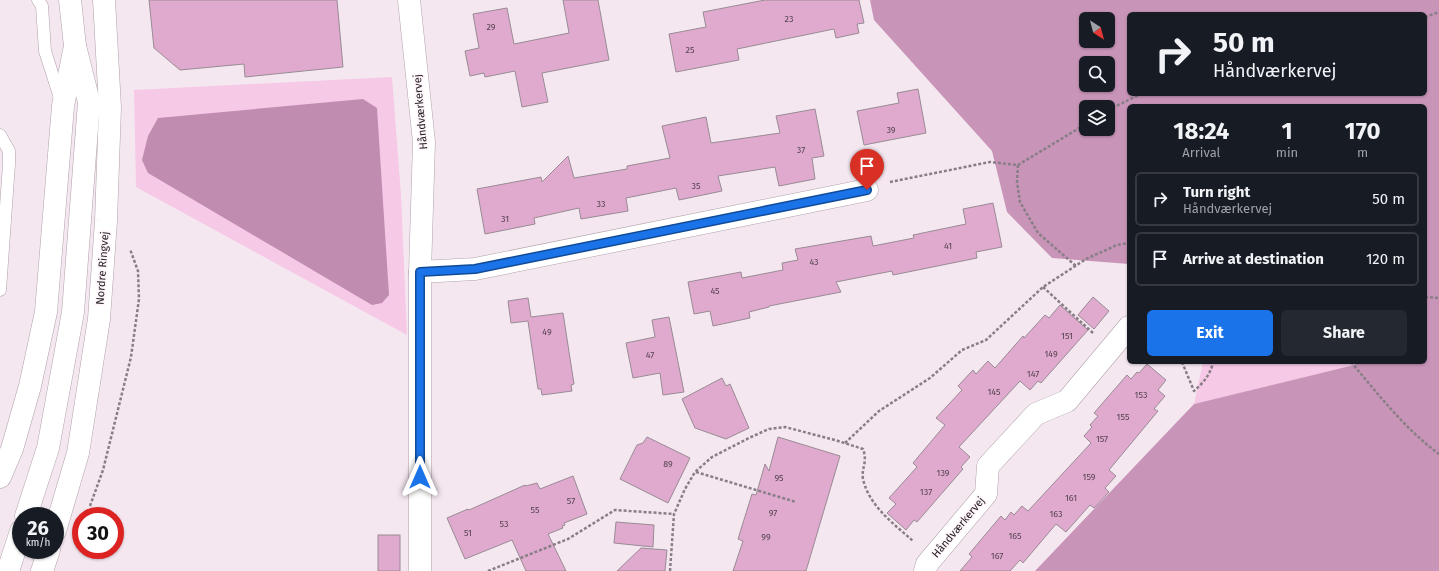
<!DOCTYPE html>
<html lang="en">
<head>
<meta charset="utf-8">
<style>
	:root { --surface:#171b24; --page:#242831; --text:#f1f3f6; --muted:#9ea1a6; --line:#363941; --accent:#1a73e8 }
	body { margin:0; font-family:"Fira Sans",sans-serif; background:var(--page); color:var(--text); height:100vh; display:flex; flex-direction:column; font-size:15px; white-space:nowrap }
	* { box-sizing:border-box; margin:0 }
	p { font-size:13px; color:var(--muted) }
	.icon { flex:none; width:22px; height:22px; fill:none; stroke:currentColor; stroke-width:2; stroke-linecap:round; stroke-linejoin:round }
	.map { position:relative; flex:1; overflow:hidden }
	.side { position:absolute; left:1127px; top:104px; width:300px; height:260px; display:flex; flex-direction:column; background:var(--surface); border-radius:6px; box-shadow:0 1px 3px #0004 }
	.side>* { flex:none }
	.guide { position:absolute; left:1127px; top:12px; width:300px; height:84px; border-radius:6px; box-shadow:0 1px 3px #0004; background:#171b24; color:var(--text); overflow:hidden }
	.needle { width:26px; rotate:144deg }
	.buttons { position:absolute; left:1079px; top:12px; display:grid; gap:8px }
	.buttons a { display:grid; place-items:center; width:36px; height:36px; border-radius:6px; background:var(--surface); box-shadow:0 1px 3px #0004; font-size:20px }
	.speed { position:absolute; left:12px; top:507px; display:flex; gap:8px; font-size:20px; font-weight:700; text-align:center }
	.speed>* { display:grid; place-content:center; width:52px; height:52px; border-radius:50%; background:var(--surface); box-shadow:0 1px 3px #0004; line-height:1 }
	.speed small { font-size:10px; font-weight:400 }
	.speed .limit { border:6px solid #d22; background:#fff; color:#111 }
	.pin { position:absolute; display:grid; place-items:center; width:34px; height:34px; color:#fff; margin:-41px -17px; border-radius:50% 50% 50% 0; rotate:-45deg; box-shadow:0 0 4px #0007 }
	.pin .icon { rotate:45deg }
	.me { position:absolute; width:44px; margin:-22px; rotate:0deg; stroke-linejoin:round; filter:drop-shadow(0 0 3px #0008) }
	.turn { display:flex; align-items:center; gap:14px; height:84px; padding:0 20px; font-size:18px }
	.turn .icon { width:52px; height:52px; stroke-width:2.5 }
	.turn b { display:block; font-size:28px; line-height:34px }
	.eta { display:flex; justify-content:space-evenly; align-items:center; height:68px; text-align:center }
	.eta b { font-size:24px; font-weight:700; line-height:28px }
	.primary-button { display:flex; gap:8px; margin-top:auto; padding:8px 20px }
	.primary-button a { flex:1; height:46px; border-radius:6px; background:var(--accent); color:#fff; font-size:16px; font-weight:700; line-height:46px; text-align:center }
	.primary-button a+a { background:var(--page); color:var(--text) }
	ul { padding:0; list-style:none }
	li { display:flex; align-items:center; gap:12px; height:54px; margin:0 8px 6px; padding:0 12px; border:2px solid var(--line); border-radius:6px }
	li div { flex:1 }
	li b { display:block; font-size:15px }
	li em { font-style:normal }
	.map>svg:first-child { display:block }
</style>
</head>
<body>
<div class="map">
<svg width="1439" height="571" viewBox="0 0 1439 571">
	<rect width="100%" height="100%" fill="#f5e7f0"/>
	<g fill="#f6c9e7">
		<path d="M392 77 401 195 407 335 136 187 134 90Z"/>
		<path d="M1203 362H1358L1354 365 1194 404Z"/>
	</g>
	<path fill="#c894b8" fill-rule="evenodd" d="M870 0H1439V571H1035L1194 404 1354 365 1358 362H1425V106H1129V264L1052 258 1007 212 992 151 874 20ZM1129 14H1425V94H1129ZM1086 19H1108V41H1086ZM1086 63H1108V85H1086ZM1086 107H1108V129H1086Z"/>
	<path fill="#c08cb0" d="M363 99 377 108 389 295 382 303 372 305 148 173 142 160 148 136 158 118Z"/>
	<g fill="#e0aacf" stroke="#988b94">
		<path d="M149 0H337L343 67 245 77 244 64 180 70 154 48Z"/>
		<path d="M563 0H598L609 60 542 73 548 102 522 107 515 71 485 77 484 73 470 76 465 51 479 48 473 14 507 8 514 44 569 33Z"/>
		<path d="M765 0H859L864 23 857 24 859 33 836 38 834 29 737 49 739 60 676 72 669 34 706 27 703 12Z"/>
		<path d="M918 89 926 133 864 145 857 111 899 103 897 93Z"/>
		<path d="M815 109 824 156 812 158 815 179 779 186 775 167 718 176 722 191 679 200 676 188 626 198 628 211 581 219 579 208 534 218 535 224 485 234 477 189 541 177 542 182 568 156 574 178 627 169V166L670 158 662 126 706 117 711 143 780 133 776 116Z"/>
		<path d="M993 203 1002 247 976 252 977 258 893 275 892 271 836 282 841 292 769 306V307L749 312 750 318 713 326 710 311 694 314 688 282 741 272 742 278 783 270 782 263 798 260 795 249 871 236 873 246 914 238 913 235 966 224 963 209Z"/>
		<path d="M1093 297 1109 311 1094 329 1078 315Z"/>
		<path d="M528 298 531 317 563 313 574 384 571 385 572 391 542 395 541 389H538L528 321 511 323 508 301Z"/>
		<path d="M1060 305 1088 330 1041 383 1038 381 1030 390 1020 381 959 447 970 457 961 467 963 469 917 522 914 520 906 530 887 513 896 504 889 498 917 467 913 463 945 425 936 418 962 390 958 386 973 370 976 374 988 361 995 368 1023 336 1024 338 1045 315 1049 318Z"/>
		<path d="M669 317 684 392 663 395 660 373 633 378 626 343 655 337 652 320Z"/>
		<path d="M1147 364 1166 380 1158 390 1165 396 1154 409 1158 411 1109 470 1116 476 1105 488 1109 492 1094 508 1090 505 1066 532 1056 524 1023 563 1020 560 1010 571H960L972 557 969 554 1001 516 1005 520 1011 512 1014 515 1022 506 1028 511 1091 443 1084 436 1092 427 1090 425 1098 416 1094 413 1127 375 1131 379 1137 372 1139 373Z"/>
		<path d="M722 378 726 386 730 384 749 428 726 439 695 428 682 399Z"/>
		<path d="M647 437 690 458 668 503 620 479 637 445 643 443Z"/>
		<path d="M778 437 840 456 806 571H733L743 541 738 539 752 494 756 495 765 464 769 471Z"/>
		<path d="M573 476 587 514 564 523 565 525 562 526 563 528 548 534 566 571H526L512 540 465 559 447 518 468 509 469 510 525 485 526 486 537 483 540 489Z"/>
		<path d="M616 522 654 525 653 547 614 543Z"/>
		<rect x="378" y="535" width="22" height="36"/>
		<path d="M641 548 667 550 665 571H617Z"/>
	</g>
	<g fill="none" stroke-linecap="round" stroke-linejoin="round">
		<defs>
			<g id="lane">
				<path d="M38 0 42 6 45 51 61 101"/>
				<path d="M0 135 9 151V164L0 290"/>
			</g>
			<g id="street">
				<path d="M409 0 424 142 420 272V571"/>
				<path d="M420 272 475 269 867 190"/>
				<path d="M925 571 927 564 986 494 988 466 1036 414 1067 401 1129 327"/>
			</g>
			<path id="secondary" d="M0 477 12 449 30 386 46 312 63 106 75 46"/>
			<g id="primary">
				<path d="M26 516 48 448 73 312 89 102 75 46 70 0"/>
				<path d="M55 531 78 453 99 319 106 221 110 107 104 0"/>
				<path d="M8 571 21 531"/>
				<path d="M42 571 49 550"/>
			</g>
		</defs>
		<use href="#lane" stroke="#b0a2ab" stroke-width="13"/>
		<use href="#street" stroke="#b0a2ab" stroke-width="23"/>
		<use href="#secondary" stroke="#b0a2ab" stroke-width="23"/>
		<use href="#primary" stroke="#b0a2ab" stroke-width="23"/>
		<g stroke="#887e85" stroke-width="2.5" stroke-dasharray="3 2" stroke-linecap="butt">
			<path d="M1425 17 1439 12"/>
			<path d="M1108 110 1141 94"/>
			<path d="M1018 165 1017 182 1020 202 1038 233 1076 266"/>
			<path d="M890 182 990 162 1018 165 1086 124"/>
			<path d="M1043 287 1093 333"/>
			<path d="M1425 297 1439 298"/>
			<path d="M1182 362 1194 391C1203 383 1211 374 1213 362"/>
			<path d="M1351 362C1378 394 1405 429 1439 454"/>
			<path d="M845 443 879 411 930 378 962 350 986 340 1043 287 1086 259 1117 245 1129 243"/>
			<path d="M696 472 796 502"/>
			<path d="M90 506 103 470 131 357 139 299 138 271 130 249"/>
			<path d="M488 571 568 539 615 510 674 514"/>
			<path d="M670 571 674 514 685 489 695 472 712 457 751 437 769 429 785 427 835 440 863 449C868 463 861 468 863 479 869 506 894 524 913 541"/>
		</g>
		<use href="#lane" stroke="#fff" stroke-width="12"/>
		<use href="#street" stroke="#fff" stroke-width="22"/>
		<use href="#secondary" stroke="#fff" stroke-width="22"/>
		<use href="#primary" stroke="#fff" stroke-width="22"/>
	</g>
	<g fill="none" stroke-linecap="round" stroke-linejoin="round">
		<defs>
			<path id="route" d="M420 477V272L475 269 867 190"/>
		</defs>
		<use href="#route" stroke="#114b97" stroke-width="10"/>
		<use href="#route" stroke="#1a73e8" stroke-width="7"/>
	</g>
	<g text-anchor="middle" stroke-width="3.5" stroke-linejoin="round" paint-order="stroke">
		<g font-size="9" fill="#554350">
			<text x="789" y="22">23</text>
			<text x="491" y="30">29</text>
			<text x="690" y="53">25</text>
			<text x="891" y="133">39</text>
			<text x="801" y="153">37</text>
			<text x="696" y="189">35</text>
			<text x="601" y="207">33</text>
			<text x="505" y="222">31</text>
			<text x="948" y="249">41</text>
			<text x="814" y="265">43</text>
			<text x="715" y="294">45</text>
			<text x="547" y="335">49</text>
			<text x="1067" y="339">151</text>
			<text x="1051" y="357">149</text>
			<text x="650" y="358">47</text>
			<text x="1033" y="377">147</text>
			<text x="994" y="395">145</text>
			<text x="1141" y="398">153</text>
			<text x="1123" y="420">155</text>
			<text x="1102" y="442">157</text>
			<text x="668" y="467">89</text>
			<text x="943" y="476">139</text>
			<text x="1089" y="480">159</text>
			<text x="779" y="481">95</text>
			<text x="926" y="495">137</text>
			<text x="1071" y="501">161</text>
			<text x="571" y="504">57</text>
			<text x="535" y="513">55</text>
			<text x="773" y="516">97</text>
			<text x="1056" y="517">163</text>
			<text x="504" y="527">53</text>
			<text x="468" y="536">51</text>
			<text x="1015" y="539">165</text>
			<text x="766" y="540">99</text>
			<text x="997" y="559">167</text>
		</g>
		<g font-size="11" fill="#272125" stroke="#fff6fc">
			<text transform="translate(420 112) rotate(-95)" y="4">Håndværkervej</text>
			<text transform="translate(102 268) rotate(-86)" y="4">Nordre Ringvej</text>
			<text transform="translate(958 527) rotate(-50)" y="4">Håndværkervej</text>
		</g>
	</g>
</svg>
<div class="buttons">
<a><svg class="needle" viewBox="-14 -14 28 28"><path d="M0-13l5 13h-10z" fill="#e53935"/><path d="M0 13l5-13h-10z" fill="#9ea1a6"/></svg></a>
<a><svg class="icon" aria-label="search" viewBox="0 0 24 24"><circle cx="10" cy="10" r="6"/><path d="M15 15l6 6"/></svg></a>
<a><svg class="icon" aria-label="layers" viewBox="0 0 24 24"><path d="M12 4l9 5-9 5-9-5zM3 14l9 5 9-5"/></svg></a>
</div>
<div class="speed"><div>26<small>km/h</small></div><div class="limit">30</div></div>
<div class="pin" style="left:867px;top:190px;background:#d93025"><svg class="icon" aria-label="arrive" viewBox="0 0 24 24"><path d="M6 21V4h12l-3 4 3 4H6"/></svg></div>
<svg class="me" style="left:420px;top:477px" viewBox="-20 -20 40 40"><path d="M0-17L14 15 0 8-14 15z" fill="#1a73e8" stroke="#fff" stroke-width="4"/></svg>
<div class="guide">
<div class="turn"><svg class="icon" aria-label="right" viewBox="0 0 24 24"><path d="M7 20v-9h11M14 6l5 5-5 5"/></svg><div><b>50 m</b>Håndværkervej</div></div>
</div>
<section class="side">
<div class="eta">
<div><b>18:24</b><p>Arrival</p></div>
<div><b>1</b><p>min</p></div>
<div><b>170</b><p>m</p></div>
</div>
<ul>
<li><svg class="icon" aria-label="right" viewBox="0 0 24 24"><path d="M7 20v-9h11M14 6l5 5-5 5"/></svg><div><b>Turn right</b><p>Håndværkervej</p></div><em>50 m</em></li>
<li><svg class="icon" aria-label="arrive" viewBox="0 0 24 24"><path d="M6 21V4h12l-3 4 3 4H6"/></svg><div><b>Arrive at destination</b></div><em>120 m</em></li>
</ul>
<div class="primary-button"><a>Exit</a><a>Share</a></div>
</section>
</div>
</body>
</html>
